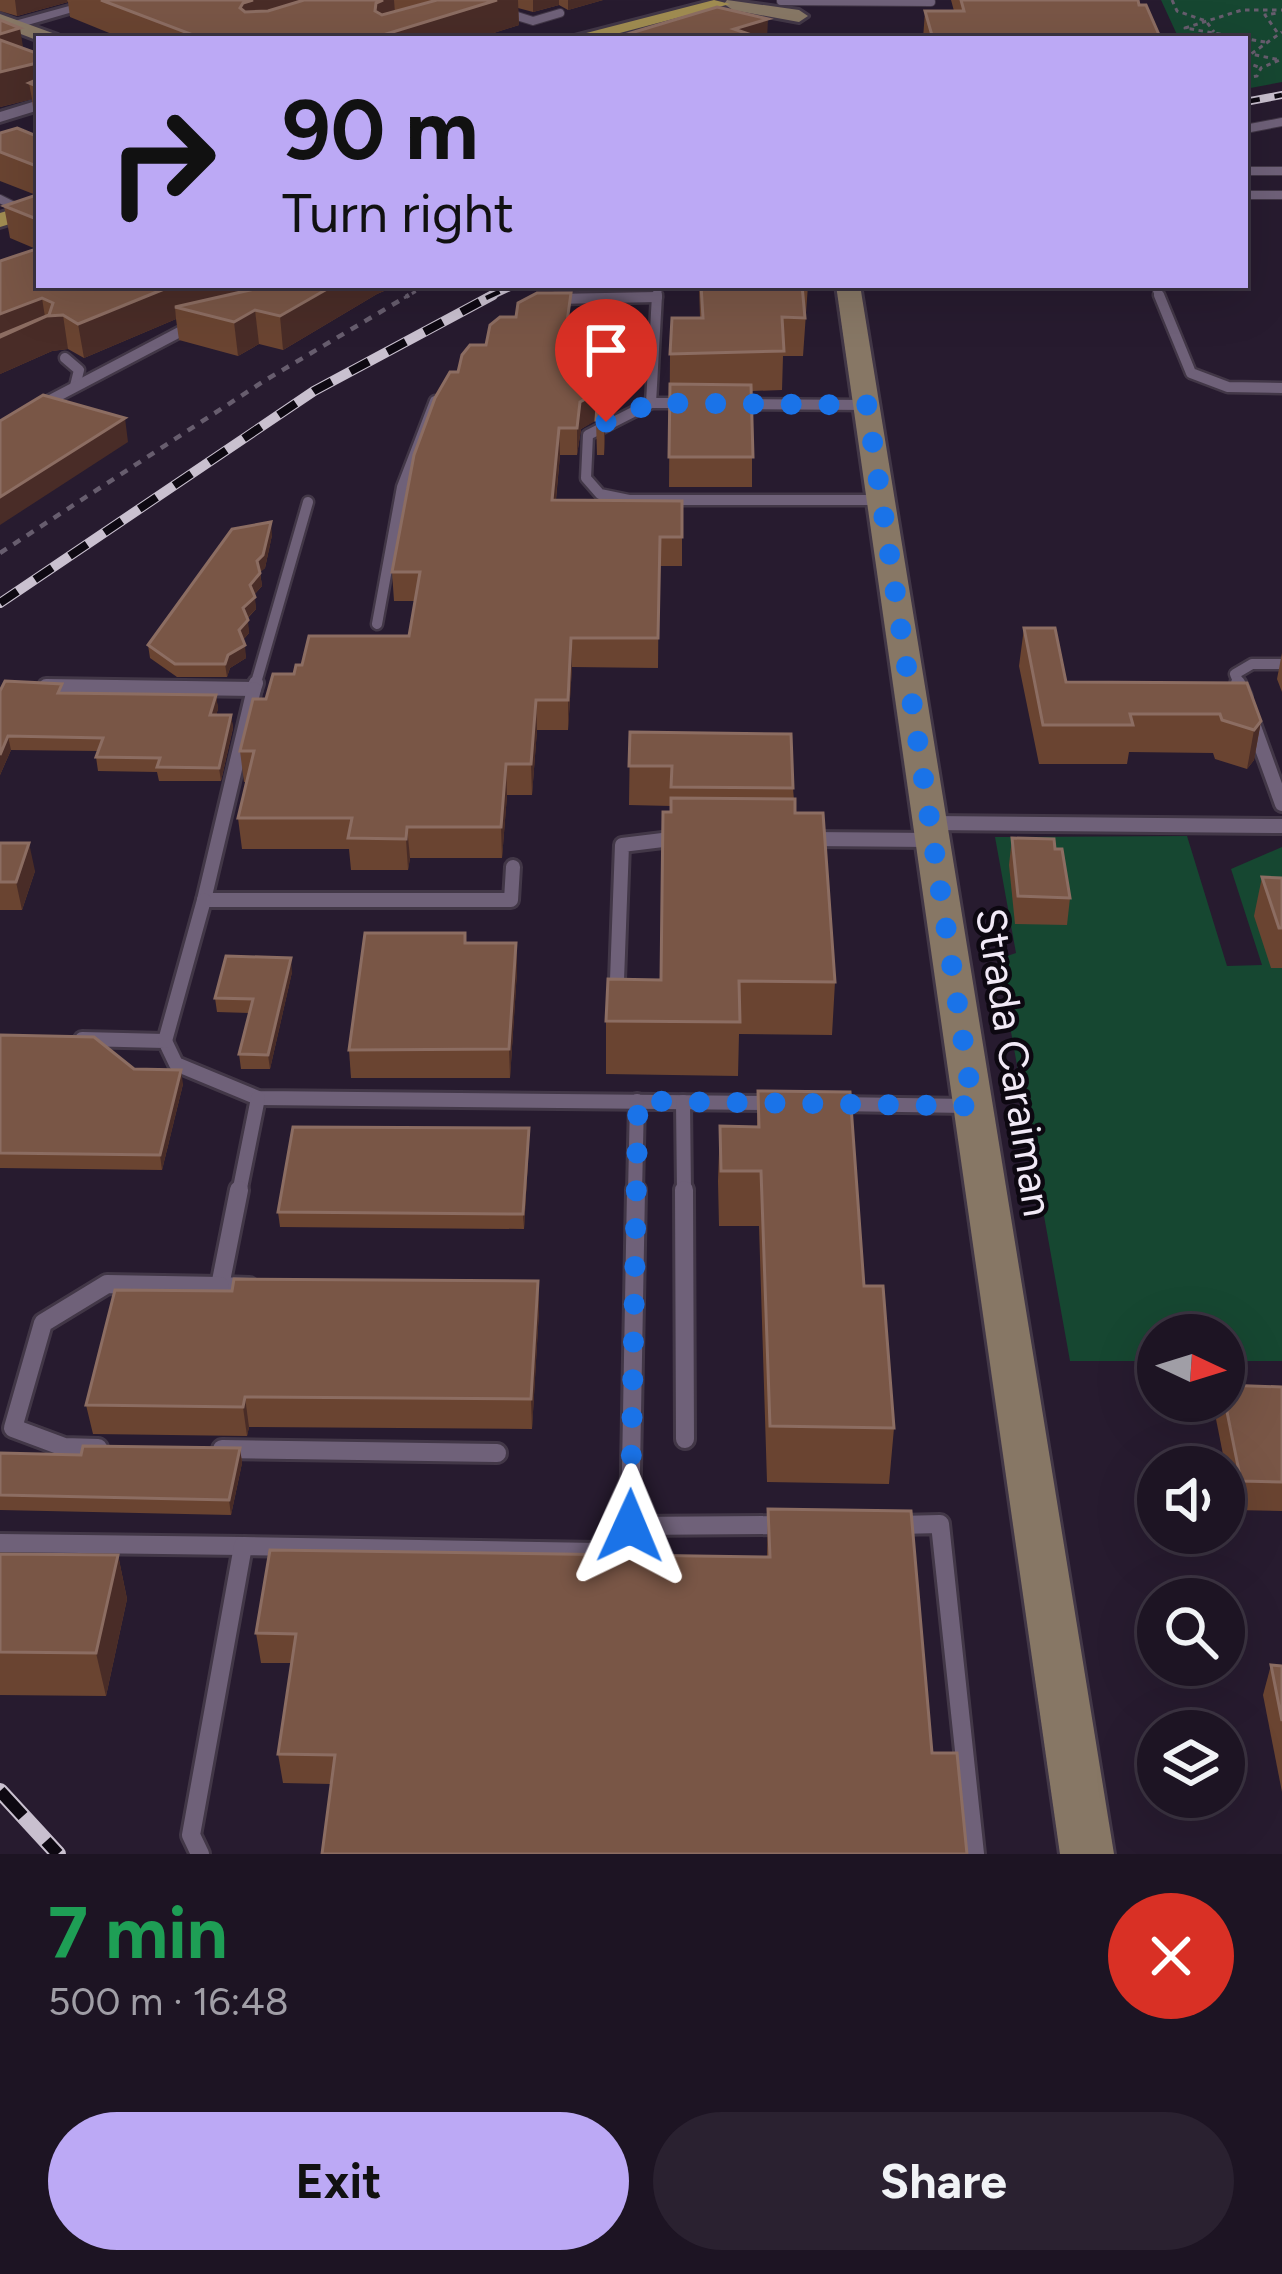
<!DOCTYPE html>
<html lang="en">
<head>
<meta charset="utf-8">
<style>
	:root { --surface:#1d1423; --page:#2a2130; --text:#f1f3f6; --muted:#a09ea6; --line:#3b3341; --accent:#bca9f5 }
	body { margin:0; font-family:Figtree,sans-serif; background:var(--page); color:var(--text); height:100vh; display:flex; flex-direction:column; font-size:45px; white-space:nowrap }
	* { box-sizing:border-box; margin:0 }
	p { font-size:39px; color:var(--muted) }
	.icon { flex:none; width:66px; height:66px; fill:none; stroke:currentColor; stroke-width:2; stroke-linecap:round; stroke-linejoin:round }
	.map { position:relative; height:1854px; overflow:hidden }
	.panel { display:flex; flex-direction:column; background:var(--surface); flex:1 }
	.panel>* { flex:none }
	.top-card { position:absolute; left:36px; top:36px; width:1212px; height:252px; border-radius:0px; box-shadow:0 12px 48px #0002,0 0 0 3px var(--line); background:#bca9f5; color:#111; overflow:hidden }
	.needle { width:78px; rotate:94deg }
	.buttons { position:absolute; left:1137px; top:1314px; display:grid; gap:24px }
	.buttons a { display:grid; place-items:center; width:108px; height:108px; border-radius:50%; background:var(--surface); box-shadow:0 12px 48px #0002,0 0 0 3px var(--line); font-size:60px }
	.pin { position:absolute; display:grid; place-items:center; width:102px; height:102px; color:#fff; margin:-123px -51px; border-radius:50% 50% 50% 0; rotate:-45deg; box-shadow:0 0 12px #0007 }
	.pin .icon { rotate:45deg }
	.me { position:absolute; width:132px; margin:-66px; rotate:1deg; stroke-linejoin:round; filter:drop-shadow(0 0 9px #0008) }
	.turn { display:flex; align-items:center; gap:42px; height:252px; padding:0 48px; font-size:54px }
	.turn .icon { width:156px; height:156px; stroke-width:2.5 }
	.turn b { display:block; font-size:84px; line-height:102px }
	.round { display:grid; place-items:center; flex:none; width:126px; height:126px; border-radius:63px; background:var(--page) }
	.head { display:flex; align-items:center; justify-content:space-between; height:204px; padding:0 48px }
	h1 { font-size:72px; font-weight:700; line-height:90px; color:#1e9e55 }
	.action { display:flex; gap:24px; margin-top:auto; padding:24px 48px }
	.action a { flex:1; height:138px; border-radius:72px; background:var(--accent); color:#111; font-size:48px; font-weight:700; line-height:138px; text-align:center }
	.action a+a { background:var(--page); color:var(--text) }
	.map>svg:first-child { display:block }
</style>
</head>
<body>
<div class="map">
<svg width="1282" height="1854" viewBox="0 0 1282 1854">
	<rect width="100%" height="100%" fill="#271b2f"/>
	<g fill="#164731">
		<path d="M1161 0H1282V82L1245 89V39H1179Z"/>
		<path d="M1187 836 1227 966 1262 965 1231 869 1282 847V1361H1224V1335H1158V1361H1070L998 959 1016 953 995 837Z"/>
	</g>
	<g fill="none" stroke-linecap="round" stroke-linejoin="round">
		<defs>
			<g id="lane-far3">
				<path d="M781 1 931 2"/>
				<path d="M501 11 533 21 560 13"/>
				<path d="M1245 129 1282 122"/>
				<path d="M1245 171H1282"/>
				<path d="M1245 195H1282"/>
				<path d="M0 199 26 212"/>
				<path d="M1155 285 1160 298"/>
				<path d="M606 298 657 297"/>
				<path d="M657 298 658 285"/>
			</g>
			<g id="lane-far2">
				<path d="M657 295 651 403H684"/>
				<path d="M1159 295 1191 373 1228 387 1282 388"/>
				<path d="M555 299 657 297"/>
				<path d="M65 358 79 370 75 386"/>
				<path d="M651 403 588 435 586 478 600 494 629 500H881"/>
				<path d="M737 404 867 405"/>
				<path d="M37 407 193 325"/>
				<path d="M377 624 402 487 435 401"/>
				<path d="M255 686 308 502"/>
				<path d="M1240 686 1235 674 1252 664H1282"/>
			</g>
			<g id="lane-far1">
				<path d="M1238 683 1244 697"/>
				<path d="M46 686 254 689 256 683"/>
				<path d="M254 689 204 900H511L513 867"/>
				<path d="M1253 724 1282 804"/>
				<path d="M930 823 1282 826"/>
				<path d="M810 839 931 840"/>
				<path d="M617 980 622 845 679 838"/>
				<path d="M82 1039 165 1041 176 1064 258 1098 776 1103"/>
				<path d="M165 1041 204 900"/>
				<path d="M683 1102 684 1193"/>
				<path d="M834 1104 968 1106"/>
				<path d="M239 1193 258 1098"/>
				<path d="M635 1193 637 1101"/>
			</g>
			<g id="lane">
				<path d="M239 1190 220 1286 249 1287"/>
				<path d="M636 1190 630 1526 781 1525"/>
				<path d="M684 1190 685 1439"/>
				<path d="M98 1448 64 1447 13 1428 43 1323 107 1284 220 1286"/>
				<path d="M222 1449 497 1453"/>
				<path d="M899 1525 940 1524 975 1854"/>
				<path d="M0 1543 243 1546"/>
				<path d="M200 1854 191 1835 243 1546 597 1552 630 1526"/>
			</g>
			<g id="street">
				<path d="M91 0H114L0 33V25Z"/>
				<path d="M39 100V110L0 122V112Z"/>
			</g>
			<g id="secondary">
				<path d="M727 0 799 10 808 16 799 22 733 10 724 4Z"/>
				<path d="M0 14 58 35 61 39 39 41 0 26Z"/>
				<path d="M836 285H860L1114 1854H1060Z"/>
			</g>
			<g id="primary">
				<path d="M714 0 730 4 597 39H563Z"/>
				<path d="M39 201V215L0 227V213Z"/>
			</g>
		</defs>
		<use href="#lane-far3" stroke="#423747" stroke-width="10"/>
		<use href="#lane-far2" stroke="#423747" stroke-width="15"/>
		<use href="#lane-far1" stroke="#423747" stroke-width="20"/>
		<use href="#lane" stroke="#423747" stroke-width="24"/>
		<use href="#street" stroke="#423747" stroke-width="6"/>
		<use href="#secondary" stroke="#423747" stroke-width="6"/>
		<use href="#primary" stroke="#423747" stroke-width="6"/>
		<g stroke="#675d6e" stroke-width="3" stroke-dasharray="4.5 4.5" stroke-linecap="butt">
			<path d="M1172 0 1177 11 1206 21 1214 32"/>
			<path d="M1277 32 1265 15 1278 13"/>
			<path d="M1265 42 1185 28 1242 10H1282"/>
			<path d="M1245 62 1261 68"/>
			<path d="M1245 78 1257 76 1261 68 1280 60 1251 54 1282 32"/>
			<path d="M404 298 427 285"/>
		</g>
		<path stroke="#675d6e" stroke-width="4.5" stroke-dasharray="8 8" stroke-linecap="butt" d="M0 553 264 381 409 295"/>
		<use href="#lane-far3" stroke="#6f6179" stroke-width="8"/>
		<use href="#lane-far2" stroke="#6f6179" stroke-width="10"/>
		<use href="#lane-far1" stroke="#6f6179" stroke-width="14"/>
		<use href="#lane" stroke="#6f6179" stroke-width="18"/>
		<use href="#street" fill="#6f6179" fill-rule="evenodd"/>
		<use href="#secondary" fill="#877765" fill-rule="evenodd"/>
		<use href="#primary" fill="#a08c51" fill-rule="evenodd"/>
		<defs>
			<g id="rail-far2">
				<path d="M1245 102 1282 95"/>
				<path d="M486 298 514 285"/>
			</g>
			<path id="rail-far1" d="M0 603 314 391 493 295"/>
			<path id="rail" d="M0 1791 58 1854"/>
		</defs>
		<use href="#rail-far2" stroke="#c9c0cf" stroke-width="8"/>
		<use href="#rail-far1" stroke="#c9c0cf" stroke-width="10"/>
		<use href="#rail" stroke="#c9c0cf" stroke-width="16"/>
		<use href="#rail-far2" stroke="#0d0811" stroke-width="4.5" stroke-dasharray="15" stroke-linecap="butt"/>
		<use href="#rail-far1" stroke="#0d0811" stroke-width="8" stroke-dasharray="21" stroke-linecap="butt"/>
		<use href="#rail" stroke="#0d0811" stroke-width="12" stroke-dasharray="34" stroke-linecap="butt"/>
	</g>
	<g fill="#6a4431">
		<path d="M0 0H603L568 10 559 5 533 12 518 8 519 25 475 39H124L70 17 68 2 17 16 0 11Z"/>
		<path d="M951 0H1138L1160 39H923L925 11H954Z"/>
		<path d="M23 48 39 54V118L34 116 32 99 0 107Z"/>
		<path d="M0 133 39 137V285H398L377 294 283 350 259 344 238 356 179 340 176 319 84 358 68 349 52 351 0 374 36 249 10 238 4 206 36 195 0 181Z"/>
		<path d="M699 285H808L803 356H783L782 390 752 391V487H669L670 354 700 318Z"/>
		<path d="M571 322 613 349 608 414 606 415 604 455H597L596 420 581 429 577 455H560L556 500 682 501V566H659L658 668 572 667 568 730H537L532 795H507L502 858H410L408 870H351L349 849H242L238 818 246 782H244L240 751 266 699 302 665 409 636 415 601H394L392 572 458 372 486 345Z"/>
		<path d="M272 535 265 568 260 572 262 586 254 595 256 609 247 619 249 633 243 640 246 658 230 668 227 677H177L150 658 148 645Z"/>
		<path d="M1024 628 1066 682 1261 721 1254 760 1247 769 1215 759 1213 753 1129 752 1127 764H1039L1019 666Z"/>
		<path d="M1282 653V692L1277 679Z"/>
		<path d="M0 691 216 695 218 709 216 715H231L233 728 221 781H159L157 772 98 771 96 757 99 751 11 750 0 775Z"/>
		<path d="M630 732 793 788 795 813 835 982 832 1035 739 1034 738 1076 606 1074V1021L661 980 671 806 629 805Z"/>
		<path d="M1012 838 1055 849 1070 898 1067 925 1015 924 1009 865Z"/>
		<path d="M0 843 35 871 22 910H0Z"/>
		<path d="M1262 877 1282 878V968H1271L1254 916Z"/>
		<path d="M466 943H516L517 971 510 1078H351L349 1050Z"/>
		<path d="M292 972 270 1069H241L239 1054 249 1013 217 1012 215 998Z"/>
		<path d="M0 1035 134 1069 183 1084 162 1170 0 1168Z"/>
		<path d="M758 1091 864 1286 894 1428 889 1484 767 1482 759 1226H719L718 1181 720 1126 757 1127Z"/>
		<path d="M529 1143 524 1229 280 1227 278 1212Z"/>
		<path d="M538 1281 539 1310 532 1429 249 1427 247 1436 93 1434 86 1405 232 1291Z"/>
		<path d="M1282 1387V1511L1234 1510 1215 1414 1218 1401Z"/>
		<path d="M240 1448 242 1463 231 1515 0 1510V1453L81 1455Z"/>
		<path d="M768 1509 911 1511 331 1784 283 1783 278 1754 292 1663H261L256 1633 767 1557Z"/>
		<path d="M0 1554 118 1555 127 1599 106 1696 0 1695Z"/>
		<path d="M1271 1665 1282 1666V1792L1263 1695Z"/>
	</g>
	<g fill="#492c27">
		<path d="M15 0H67L68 2 17 16Z"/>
		<path d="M253 0H335L244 39 240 8 243 3Z"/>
		<path d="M383 0H394L396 27 497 0H518L519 25 475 39H370L376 3Z"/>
		<path d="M533 0H559V5L533 12Z"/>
		<path d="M568 0H603L568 10Z"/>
		<path d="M768 19 767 39H734V29Z"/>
		<path d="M20 28 25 60 0 67V34Z"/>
		<path d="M37 63 39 79 29 83 32 99 0 107V72Z"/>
		<path d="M174 285H272L175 307 176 319 84 358 78 324Z"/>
		<path d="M334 285H398L377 294 283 350 280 316Z"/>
		<path d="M42 298 45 317 63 315 68 349 52 351 0 374V314Z"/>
		<path d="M255 310 259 344 238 356 234 322Z"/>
		<path d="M613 323V349L608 414 606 415 604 455V416L581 429 577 455V428L580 402Z"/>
		<path d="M125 418 128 442 0 525V497Z"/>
		<path d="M559 428 560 455 553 528 552 500Z"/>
		<path d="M271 522 272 535 265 568 259 573 257 561Z"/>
		<path d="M260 573 262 586 251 598 250 585Z"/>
		<path d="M255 597 256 609 244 621 243 608Z"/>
		<path d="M248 620 249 633 240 643 239 630Z"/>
		<path d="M571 638 572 667 568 730V700Z"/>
		<path d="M245 645 246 658 230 668 227 677 225 664 228 655Z"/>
		<path d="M216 695 218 709 212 728 210 715Z"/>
		<path d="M536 700 537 730 532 795 531 764Z"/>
		<path d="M231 715 233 728 221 781 219 768Z"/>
		<path d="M1261 721 1254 760 1247 769 1254 730Z"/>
		<path d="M8 736 11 750 0 775V755Z"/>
		<path d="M506 764 507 795 502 858 501 827Z"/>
		<path d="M407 827 410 858 408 870 406 839Z"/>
		<path d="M29 843 35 871 22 910 16 882Z"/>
		<path d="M516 943 517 971 510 1078 509 1049Z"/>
		<path d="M291 958 292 972 270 1069 268 1055Z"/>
		<path d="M181 1070 183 1084 162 1170 160 1155Z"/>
		<path d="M529 1128V1143L524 1229 523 1214Z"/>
		<path d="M538 1281 539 1310 532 1429 531 1399Z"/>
		<path d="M245 1397 249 1427 247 1436 243 1407Z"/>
		<path d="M240 1448 242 1463 231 1515 229 1500Z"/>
		<path d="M118 1555 127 1599 106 1696 96 1653Z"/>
	</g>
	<g fill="#795646" stroke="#8c6d62" stroke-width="3">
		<path d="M101 0H253L243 3 240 8 245 12 268 11 304 0H383L376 3 375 11 382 15 437 0H497L370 39H168L188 33Z"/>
		<path d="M961 0H1138L1139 5H1146L1160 37 933 39 925 11H964Z"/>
		<path d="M717 7 768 19 734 29 763 39H611Z"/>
		<path d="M0 20 20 28 0 34Z"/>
		<path d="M0 40 39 54V87L29 83 38 79 37 63 0 72Z"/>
		<path d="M17 128 39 137V167L0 152V133Z"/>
		<path d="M39 194V220L4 206Z"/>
		<path d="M39 248V285H174L78 324 63 315 47 316 0 337V335L49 315 53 303 42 298 0 314V261Z"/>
		<path d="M272 285H334L280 316 255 310 234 322 175 307Z"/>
		<path d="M701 285H802L805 318 782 317 784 351 670 354 672 318H703Z"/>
		<path d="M537 293H571L567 322 613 323 608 387 580 402 577 428H559L552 500 682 501V537H660L658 638H571L568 700H536L531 764H506L501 827H407L406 839 348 838 352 818H238L254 751H240L253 699H266L273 674H294L296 665H302L309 636H409L420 572H392L414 455 435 398 450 372H458L462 355 470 345H486L490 325 500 317H516L518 303Z"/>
		<path d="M670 384 751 385 753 457H669Z"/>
		<path d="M43 395 125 418 0 497V421Z"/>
		<path d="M606 402 604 420H596L597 406Z"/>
		<path d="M271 522 263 555 257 561 260 573 250 585 255 597 243 608 248 620 239 630 245 645 228 655 225 664H175L148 645 232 529Z"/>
		<path d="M1024 628H1055L1066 682 1247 683 1261 721 1254 730 1222 720 1220 714H1130L1133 725H1043Z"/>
		<path d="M5 681 62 684 58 693 216 695 210 715H231L219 768 157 767 160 758 96 757 103 738 8 736 0 755V691Z"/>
		<path d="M630 732 791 734 793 788 671 787 672 766H629Z"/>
		<path d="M671 798 795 799V813H823L835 982 739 981 740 1022 606 1021 608 979 661 980 663 812H671Z"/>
		<path d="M1012 838 1054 839 1055 849H1062L1070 898 1018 896Z"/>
		<path d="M0 843H29L16 882H0Z"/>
		<path d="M1262 877 1282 878V928H1279Z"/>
		<path d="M365 933H465V943H516L509 1049 349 1050Z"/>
		<path d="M226 956 291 958 268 1055 239 1054 253 999 215 998Z"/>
		<path d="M0 1035 94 1037 134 1069 181 1070 160 1155 0 1153Z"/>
		<path d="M758 1091 850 1092 864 1286H883L894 1428 770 1426 761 1171H721L720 1126 759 1127Z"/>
		<path d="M293 1127 529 1128 523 1214 278 1212Z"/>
		<path d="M234 1279 538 1281 531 1399 245 1397 243 1407 86 1405 115 1290 232 1291Z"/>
		<path d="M1224 1385 1282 1387V1482L1241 1481 1224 1397Z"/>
		<path d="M83 1446 240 1448 229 1500 0 1495V1453L81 1455Z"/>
		<path d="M768 1509 911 1511 932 1753H957L967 1854H322L335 1755 278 1754 296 1634 256 1633 270 1550 770 1557Z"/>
		<path d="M0 1554 118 1555 96 1653 0 1652Z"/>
		<path d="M1271 1665 1282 1666V1721Z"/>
	</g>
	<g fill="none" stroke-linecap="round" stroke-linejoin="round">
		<path stroke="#1a73e8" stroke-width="21" stroke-dasharray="0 37.8" d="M606 422 652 403 867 405 973 1106 638 1101 630 1526"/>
	</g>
	<g text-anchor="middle" stroke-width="9" stroke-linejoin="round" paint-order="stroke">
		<g font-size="42" fill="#f1e9f6" stroke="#0d0811">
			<text transform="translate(1015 1062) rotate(81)" y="15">Strada Caraiman</text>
		</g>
	</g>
</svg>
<div class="buttons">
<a><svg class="needle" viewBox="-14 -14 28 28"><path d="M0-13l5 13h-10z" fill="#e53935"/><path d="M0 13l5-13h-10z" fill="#a09ea6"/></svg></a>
<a><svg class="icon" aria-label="sound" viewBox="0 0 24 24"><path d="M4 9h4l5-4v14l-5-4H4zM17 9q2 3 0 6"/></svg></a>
<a><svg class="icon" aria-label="search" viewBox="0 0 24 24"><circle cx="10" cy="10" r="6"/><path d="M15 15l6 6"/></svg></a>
<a><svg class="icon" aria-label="layers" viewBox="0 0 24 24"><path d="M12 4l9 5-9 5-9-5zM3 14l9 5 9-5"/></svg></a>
</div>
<div class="pin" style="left:606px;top:422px;background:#d93025"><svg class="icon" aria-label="arrive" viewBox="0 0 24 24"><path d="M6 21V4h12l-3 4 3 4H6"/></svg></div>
<svg class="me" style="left:630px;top:1526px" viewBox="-20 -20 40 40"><path d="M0-17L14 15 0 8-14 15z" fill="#1a73e8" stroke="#fff" stroke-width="4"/></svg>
<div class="top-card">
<div class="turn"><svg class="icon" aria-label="right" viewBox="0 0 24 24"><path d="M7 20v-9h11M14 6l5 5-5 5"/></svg><div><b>90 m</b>Turn right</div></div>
</div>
</div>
<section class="panel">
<div class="head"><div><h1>7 min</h1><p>500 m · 16:48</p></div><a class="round" style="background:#d93025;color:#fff"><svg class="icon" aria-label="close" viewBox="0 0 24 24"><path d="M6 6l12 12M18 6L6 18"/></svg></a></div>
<div class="action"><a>Exit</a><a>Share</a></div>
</section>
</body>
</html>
